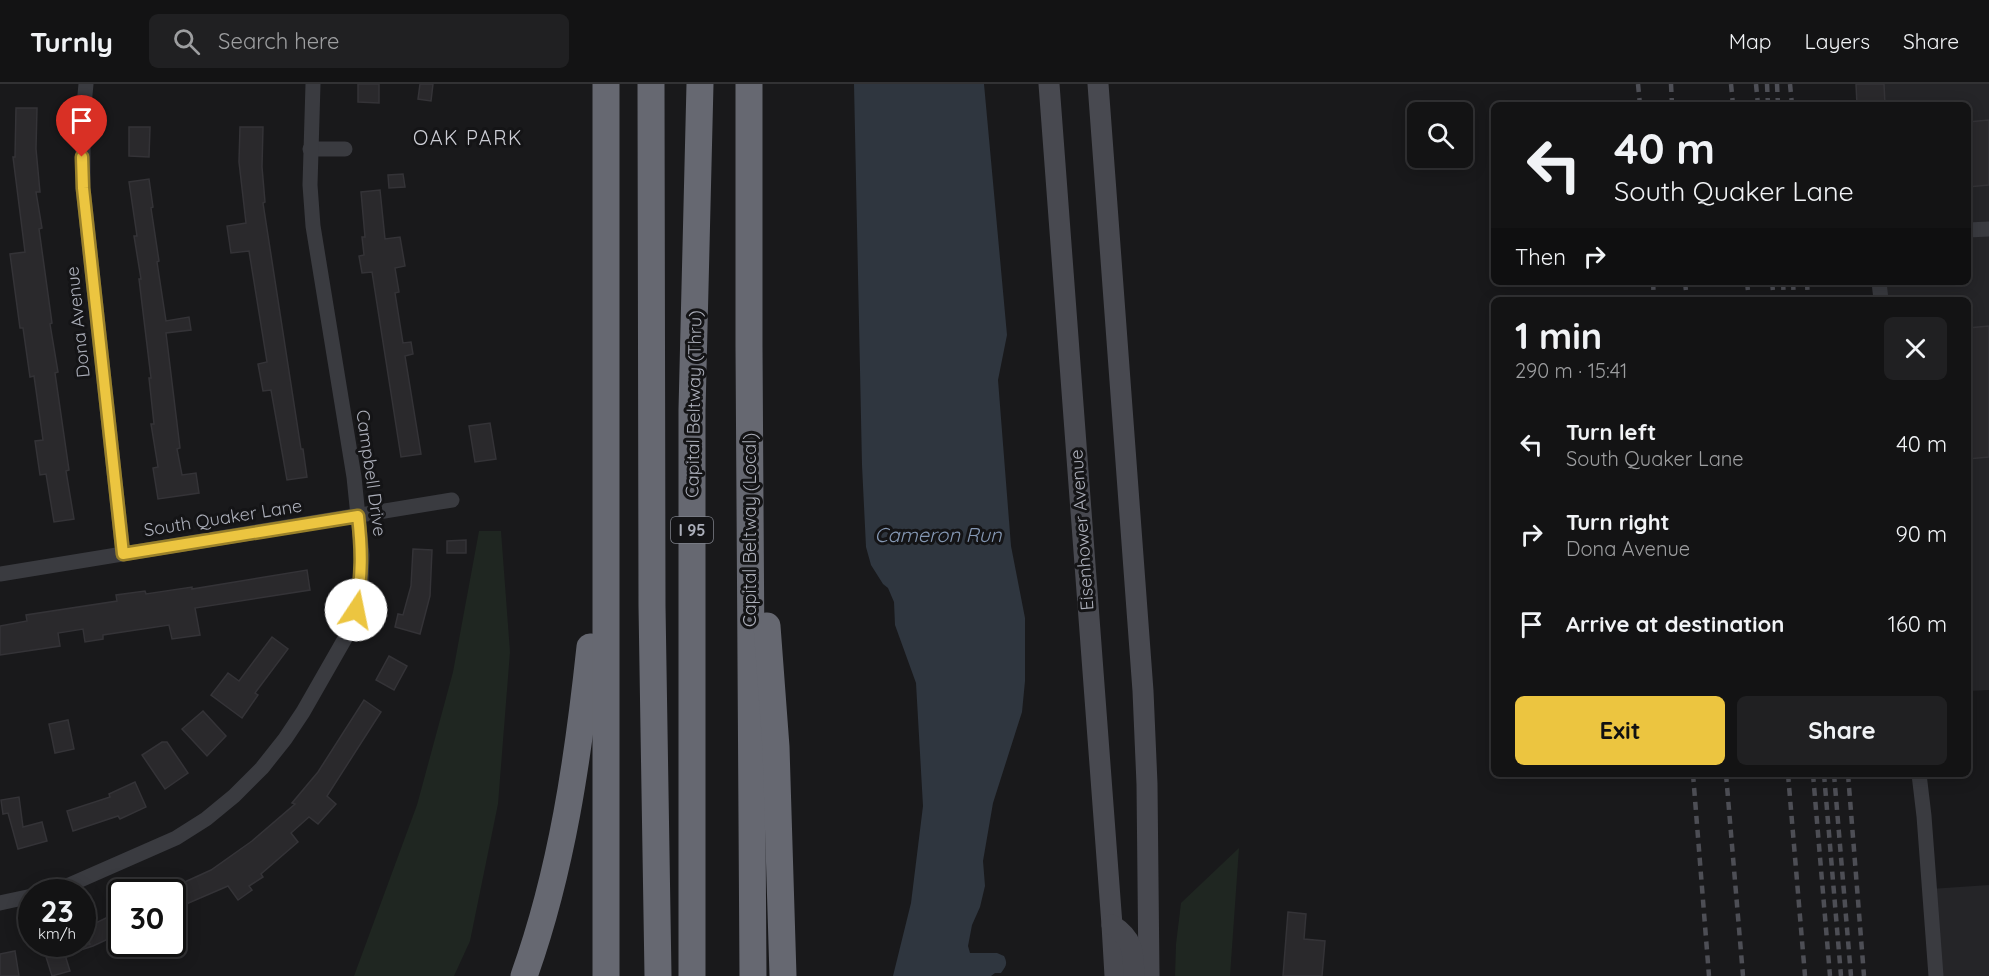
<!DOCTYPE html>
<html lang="en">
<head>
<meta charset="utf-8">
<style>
	:root { --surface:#131314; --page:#202022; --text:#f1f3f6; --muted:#9d9ea0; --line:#323234; --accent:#ecc540 }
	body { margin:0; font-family:Quicksand,sans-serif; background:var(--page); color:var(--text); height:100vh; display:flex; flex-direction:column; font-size:22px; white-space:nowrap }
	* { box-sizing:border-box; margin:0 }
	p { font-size:20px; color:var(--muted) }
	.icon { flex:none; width:33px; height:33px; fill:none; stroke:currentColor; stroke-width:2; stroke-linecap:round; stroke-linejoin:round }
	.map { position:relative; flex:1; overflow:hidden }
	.side { position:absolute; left:1491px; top:213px; width:480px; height:480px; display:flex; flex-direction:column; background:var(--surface); border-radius:9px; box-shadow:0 3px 15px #0003,0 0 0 2px var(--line) }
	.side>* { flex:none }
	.top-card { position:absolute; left:1491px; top:18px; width:480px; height:183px; border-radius:9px; box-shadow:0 3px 15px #0003,0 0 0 2px var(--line); background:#131314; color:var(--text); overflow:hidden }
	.buttons { position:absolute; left:1407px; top:18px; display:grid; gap:12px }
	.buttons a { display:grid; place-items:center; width:66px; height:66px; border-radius:9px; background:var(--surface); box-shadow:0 3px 15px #0003,0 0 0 2px var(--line); font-size:30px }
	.speed { position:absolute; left:18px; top:795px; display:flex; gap:12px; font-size:30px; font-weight:700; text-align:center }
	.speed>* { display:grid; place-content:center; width:78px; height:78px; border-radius:50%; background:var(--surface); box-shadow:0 3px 15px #0003,0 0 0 2px var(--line); line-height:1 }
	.speed small { font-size:15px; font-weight:400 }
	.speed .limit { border:3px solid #111; border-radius:9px; background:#fff; color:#111 }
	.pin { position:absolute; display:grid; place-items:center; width:51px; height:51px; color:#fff; margin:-62px -26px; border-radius:50% 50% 50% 0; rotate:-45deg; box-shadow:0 0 6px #0007 }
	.pin .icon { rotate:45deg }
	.me { position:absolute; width:66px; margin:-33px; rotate:11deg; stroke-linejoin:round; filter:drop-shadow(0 0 4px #0008) }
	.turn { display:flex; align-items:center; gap:21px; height:126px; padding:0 24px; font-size:27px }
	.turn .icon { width:78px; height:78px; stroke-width:2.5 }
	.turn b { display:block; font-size:42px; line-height:51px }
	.then { display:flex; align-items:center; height:57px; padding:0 24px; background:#0003; gap:12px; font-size:22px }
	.round { display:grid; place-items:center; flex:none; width:63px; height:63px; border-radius:9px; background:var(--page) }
	.head { display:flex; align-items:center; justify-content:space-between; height:102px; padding:0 24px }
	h1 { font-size:36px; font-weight:700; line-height:45px }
	.cta { display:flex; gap:12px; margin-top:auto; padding:12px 24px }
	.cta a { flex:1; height:69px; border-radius:9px; background:var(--accent); color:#111; font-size:24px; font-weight:700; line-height:69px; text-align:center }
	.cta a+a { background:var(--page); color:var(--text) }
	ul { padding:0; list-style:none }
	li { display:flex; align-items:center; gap:18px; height:90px; padding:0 24px }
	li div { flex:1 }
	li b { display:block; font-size:22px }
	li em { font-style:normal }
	header { display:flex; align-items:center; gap:36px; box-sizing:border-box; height:84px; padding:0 30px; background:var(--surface); border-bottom:2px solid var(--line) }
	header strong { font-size:28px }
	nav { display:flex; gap:33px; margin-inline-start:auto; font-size:21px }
	.search { width:420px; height:54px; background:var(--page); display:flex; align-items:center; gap:15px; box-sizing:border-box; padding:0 21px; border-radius:9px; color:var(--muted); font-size:22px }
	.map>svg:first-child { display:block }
</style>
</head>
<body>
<header>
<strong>Turnly</strong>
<div class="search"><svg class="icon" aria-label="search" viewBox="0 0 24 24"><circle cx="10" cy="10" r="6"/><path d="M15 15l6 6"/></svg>Search here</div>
<nav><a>Map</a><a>Layers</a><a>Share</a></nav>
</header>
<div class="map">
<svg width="1989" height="892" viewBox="0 0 1989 892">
	<rect width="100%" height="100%" fill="#19191b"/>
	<g fill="#252528">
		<path d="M1856 0H1989V606L1968 607V216H1881L1879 198H1968V21H1857Z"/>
		<path d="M1989 801V892H1937L1930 805Z"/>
	</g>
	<g fill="#1f2621">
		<path d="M479 447H501L510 568 498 720 470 857 454 892H354L417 721 453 588Z"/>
		<path d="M1239 764 1230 892H1175L1176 860 1181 819Z"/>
	</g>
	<path fill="#2f363f" d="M854 0H984L1007 251 998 296 1011 462 1025 534V597L1022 628 993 719 983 777 985 802 980 823 972 841 968 862 970 869H997L1004 872C1008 880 1006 882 1001 889H995L991 892H893L911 819 923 722 916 599 895 541 894 518 888 504 883 500 871 481 866 463 862 381Z"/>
	<g fill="#2a292c" stroke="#343337" stroke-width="1.5">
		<path d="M358 0H379V19L358 18Z"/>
		<path d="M420 0H433L431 17 418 15Z"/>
		<path d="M1856 0H1884L1885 21H1857Z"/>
		<path d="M16 24H37L36 65 40 108H36L42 144 39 145 52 239 50 240 58 288 55 289 69 386 66 387 74 435 54 438 46 390 40 391 35 357 43 356 34 292 30 293 23 244H20L10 170 25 168 13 73H15Z"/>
		<path d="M1989 36V101L1968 103V38Z"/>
		<path d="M129 43H150L149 73 129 72Z"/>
		<path d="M240 43H263L262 83 265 118 263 119 301 365H303L307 393 287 396 271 306 263 307 258 280 267 278 249 167 231 169 227 142 246 139 239 78Z"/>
		<path d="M403 90 405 103 389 104 388 91Z"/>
		<path d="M149 95 153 123 151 124 159 177 157 178 166 237 189 233 191 246 166 249 180 364 177 365 182 391 196 389 199 409 158 415 153 384 158 383 151 340H154L149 294H151L139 195H141L134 152H137L129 98Z"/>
		<path d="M380 106 385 155 400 153 405 182 395 184 399 208 395 209 403 259 411 258 413 270 405 272 421 370 401 373 372 188 362 189 359 172 364 171 362 153H365L361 108Z"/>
		<path d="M1989 242V373L1968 375V244Z"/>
		<path d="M490 339 496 375 475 378 469 342Z"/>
		<path d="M466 456V469H447V457Z"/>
		<path d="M413 465 432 466 430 512 420 550 395 543 398 530 403 531 411 502Z"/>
		<path d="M307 486 310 506 195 524 200 551 172 555 169 541 103 551V555L85 558 83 545 58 549 60 562 0 571V542L27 537 26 531 117 517 116 511 145 507 146 510 192 503V505Z"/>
		<path d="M272 553 288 565 255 609 258 611 242 634 211 611 228 589 239 597Z"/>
		<path d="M389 572 407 582 394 606 376 596Z"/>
		<path d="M364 616 381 628 327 712 336 720 318 740 309 733 291 749 298 758 261 790 263 793 249 802 252 806 238 816 228 802 184 821 176 802 211 786 252 757 295 720 292 719 318 688Z"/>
		<path d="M203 627 226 652 207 672 182 645Z"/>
		<path d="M68 636 74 665 55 669 49 640Z"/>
		<path d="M162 658H167L188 689 165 705 142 671Z"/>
		<path d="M135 698 146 723 120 735 118 732 73 747 67 727 110 713 109 710Z"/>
		<path d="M19 713 23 743 42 738 47 757 18 765 8 729 3 730 1 716Z"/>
		<path d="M1288 828 1306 830 1304 855 1325 857 1322 892H1283Z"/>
		<path d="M108 833 117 851 93 862 65 871 70 887 52 892 42 860H90L83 845Z"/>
		<path d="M15 867 19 892H0V870Z"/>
	</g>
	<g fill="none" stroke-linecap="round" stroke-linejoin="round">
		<g stroke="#3a3b40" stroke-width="15">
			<path d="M86 0 83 32V104L123 470"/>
			<path d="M310 65H345"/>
			<path d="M1968 146 1989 145"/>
			<path d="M1879 198 1881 216"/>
			<path d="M0 490 452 416"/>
			<path d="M1919 690 1924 732 1936 892"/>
			<path d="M44 808 69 801 176 754 206 735 234 712 262 684 285 655 303 628 347 551 355 526 361 497 362 471 354 393 313 142 310 101 313 0"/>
			<path d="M0 819 32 812"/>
		</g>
		<g stroke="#484950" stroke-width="21">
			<path d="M1049 0 1112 841 1115 892"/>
			<path d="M1098 0 1143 607 1147 700 1149 892"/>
			<path d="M1112 841C1134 855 1133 868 1134 892"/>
		</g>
		<g stroke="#666871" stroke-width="27">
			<path d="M651 0 652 522 658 892"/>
			<path d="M749 0V262L753 892"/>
			<path d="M767 542 776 663 783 892"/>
			<path d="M524 892C562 786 578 675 590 563"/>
			<path d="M606 892V0"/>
			<path d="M692 892V326L700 0"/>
		</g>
		<g stroke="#4d4e55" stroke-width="4.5" stroke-dasharray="8 6" stroke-linecap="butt">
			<path d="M1638 0 1640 21"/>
			<path d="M1671 0 1672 21"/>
			<path d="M1731 0 1733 21"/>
			<path d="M1756 0 1758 21"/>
			<path d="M1767 0 1768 21"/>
			<path d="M1777 0 1778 21"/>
			<path d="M1790 0 1792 21"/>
			<path d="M1653 198 1654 216"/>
			<path d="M1685 198 1687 216"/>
			<path d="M1747 198 1749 216"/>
			<path d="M1772 198 1774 216"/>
			<path d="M1783 198 1784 216"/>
			<path d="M1793 198 1794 216"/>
			<path d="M1807 198 1808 216"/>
			<path d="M1693 690 1709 892"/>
			<path d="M1726 690 1743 892"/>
			<path d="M1788 690 1805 892"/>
			<path d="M1813 690 1830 892"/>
			<path d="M1824 690 1841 892"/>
			<path d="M1834 690 1851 892"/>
			<path d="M1848 690 1864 892"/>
		</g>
	</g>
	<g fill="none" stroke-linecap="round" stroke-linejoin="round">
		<defs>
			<path id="route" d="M82 73 83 104 123 470 358 432C362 467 362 490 356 526"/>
		</defs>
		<use href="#route" stroke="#99802a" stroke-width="15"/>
		<use href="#route" stroke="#ecc540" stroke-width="10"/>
	</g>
	<g text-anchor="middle" stroke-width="6" stroke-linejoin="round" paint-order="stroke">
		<rect fill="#141416" stroke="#7e8089" stroke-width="1.5" x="671" y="433" width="42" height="26" rx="4.5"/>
		<g font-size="16" font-weight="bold" fill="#acafba">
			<text x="692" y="452">I 95</text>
		</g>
		<g font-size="18" fill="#acafba" stroke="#141416">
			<text transform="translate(78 238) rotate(-96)" y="6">Dona Avenue</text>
			<text transform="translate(694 320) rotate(-89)" y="6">Capital Beltway (Thru)</text>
			<text transform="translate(371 389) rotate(82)" y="6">Campbell Drive</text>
			<text transform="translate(223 434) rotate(-9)" y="6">South Quaker Lane</text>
			<text transform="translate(750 446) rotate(-90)" y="6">Capital Beltway (Local)</text>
			<text transform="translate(1082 446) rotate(-94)" y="6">Eisenhower Avenue</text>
		</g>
		<g font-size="20" letter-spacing="1.5" fill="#cdced6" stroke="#141416">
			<text x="468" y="61">OAK PARK</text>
		</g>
		<g font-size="20" font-style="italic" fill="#8598b4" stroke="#141416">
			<text x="938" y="458">Cameron Run</text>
		</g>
	</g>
</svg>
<div class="buttons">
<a><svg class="icon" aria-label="search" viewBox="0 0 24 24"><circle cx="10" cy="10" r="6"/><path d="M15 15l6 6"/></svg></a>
</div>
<div class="speed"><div>23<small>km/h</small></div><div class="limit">30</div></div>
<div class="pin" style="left:82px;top:73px;background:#d93025"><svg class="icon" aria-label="arrive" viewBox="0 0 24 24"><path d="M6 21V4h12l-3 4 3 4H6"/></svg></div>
<svg class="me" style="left:356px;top:526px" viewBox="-20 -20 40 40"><circle r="19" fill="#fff"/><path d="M0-13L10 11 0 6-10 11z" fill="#ecc540"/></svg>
<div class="top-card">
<div class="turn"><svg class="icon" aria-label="left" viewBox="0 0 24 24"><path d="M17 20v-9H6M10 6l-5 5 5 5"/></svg><div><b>40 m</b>South Quaker Lane</div></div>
<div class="then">Then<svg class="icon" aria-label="right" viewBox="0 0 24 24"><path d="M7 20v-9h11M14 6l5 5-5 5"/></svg></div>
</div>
<section class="side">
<div class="head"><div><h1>1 min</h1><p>290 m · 15:41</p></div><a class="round"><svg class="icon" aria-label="close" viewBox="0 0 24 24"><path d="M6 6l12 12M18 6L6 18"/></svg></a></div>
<ul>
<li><svg class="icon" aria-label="left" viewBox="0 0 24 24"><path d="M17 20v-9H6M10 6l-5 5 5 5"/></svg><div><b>Turn left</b><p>South Quaker Lane</p></div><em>40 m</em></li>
<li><svg class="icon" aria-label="right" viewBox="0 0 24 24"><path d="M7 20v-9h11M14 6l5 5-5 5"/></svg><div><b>Turn right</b><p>Dona Avenue</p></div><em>90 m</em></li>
<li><svg class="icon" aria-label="arrive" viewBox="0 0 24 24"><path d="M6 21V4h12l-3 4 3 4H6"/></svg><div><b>Arrive at destination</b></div><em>160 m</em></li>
</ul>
<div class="cta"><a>Exit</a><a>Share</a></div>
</section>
</div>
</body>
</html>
